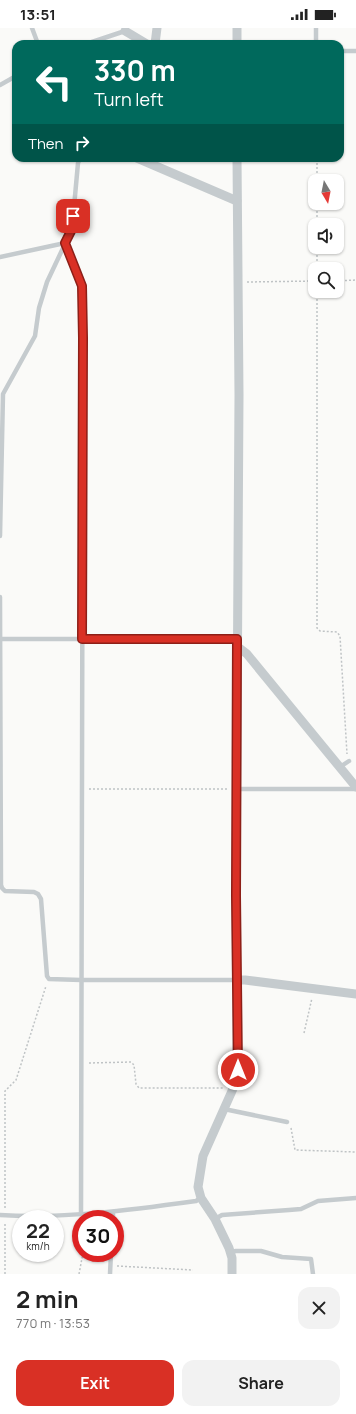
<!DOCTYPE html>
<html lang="en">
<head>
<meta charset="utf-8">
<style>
	:root { --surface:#fff; --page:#f2f2f2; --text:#222; --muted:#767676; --accent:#d93025 }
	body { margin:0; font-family:Manrope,sans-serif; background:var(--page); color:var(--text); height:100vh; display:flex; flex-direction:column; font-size:15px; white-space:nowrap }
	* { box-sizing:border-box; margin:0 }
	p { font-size:13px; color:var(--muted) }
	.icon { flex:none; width:22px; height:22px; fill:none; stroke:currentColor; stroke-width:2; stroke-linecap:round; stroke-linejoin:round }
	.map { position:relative; height:1246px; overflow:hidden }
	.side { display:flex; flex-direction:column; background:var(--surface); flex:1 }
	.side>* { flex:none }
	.top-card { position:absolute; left:12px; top:12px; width:332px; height:122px; border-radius:12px; box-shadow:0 1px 3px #0004; background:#00695c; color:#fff; overflow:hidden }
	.needle { width:26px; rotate:170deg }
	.tools { position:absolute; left:308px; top:146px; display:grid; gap:8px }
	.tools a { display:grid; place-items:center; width:36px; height:36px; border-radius:8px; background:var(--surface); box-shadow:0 1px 3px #0004; font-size:20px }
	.speed { position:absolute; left:12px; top:1182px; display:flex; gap:8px; font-size:20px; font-weight:700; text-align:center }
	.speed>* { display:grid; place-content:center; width:52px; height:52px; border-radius:50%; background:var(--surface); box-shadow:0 1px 3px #0004; line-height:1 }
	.speed small { font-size:10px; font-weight:400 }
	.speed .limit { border:6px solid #d22; background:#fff; color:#111 }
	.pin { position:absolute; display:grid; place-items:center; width:34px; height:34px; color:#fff; margin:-17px; border-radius:8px; box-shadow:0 2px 6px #0006 }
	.me { position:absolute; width:44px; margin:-22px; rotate:0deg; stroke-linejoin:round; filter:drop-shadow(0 0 3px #0008) }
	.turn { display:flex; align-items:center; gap:14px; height:84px; padding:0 16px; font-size:18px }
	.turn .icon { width:52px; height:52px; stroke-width:2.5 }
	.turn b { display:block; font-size:28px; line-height:34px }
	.then { display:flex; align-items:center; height:38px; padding:0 16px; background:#0003; gap:8px; font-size:15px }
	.round { display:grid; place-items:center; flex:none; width:42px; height:42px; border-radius:12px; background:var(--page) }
	.summary { display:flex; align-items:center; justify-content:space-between; height:68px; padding:0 16px }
	h1 { font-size:24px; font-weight:700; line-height:30px }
	.primary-button { display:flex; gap:8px; margin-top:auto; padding:8px 16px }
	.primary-button a { flex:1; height:46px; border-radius:12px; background:var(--accent); color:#fff; font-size:16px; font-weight:700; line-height:46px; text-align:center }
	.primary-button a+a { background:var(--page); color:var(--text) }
	.status { display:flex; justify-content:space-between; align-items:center; height:28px; padding:0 20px; background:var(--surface); direction:ltr }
	.status svg { height:11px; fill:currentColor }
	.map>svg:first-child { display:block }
</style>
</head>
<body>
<div class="status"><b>13:51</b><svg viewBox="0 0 49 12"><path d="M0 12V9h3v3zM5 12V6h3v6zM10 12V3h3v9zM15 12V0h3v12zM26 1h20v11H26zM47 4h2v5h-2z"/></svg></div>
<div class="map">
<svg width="356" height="1246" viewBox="0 0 356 1246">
	<rect width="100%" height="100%" fill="#fafaf8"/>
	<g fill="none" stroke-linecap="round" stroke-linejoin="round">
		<g stroke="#bfc3c5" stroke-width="1.5" stroke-dasharray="2 2" stroke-linecap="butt">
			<path d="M317 153V130"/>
			<path d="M317 197V175"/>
			<path d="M317 241V219"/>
			<path d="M337 253 356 252"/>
			<path d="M247 254 315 253"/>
			<path d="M317 263V600L320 603 337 604 340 608 347 726"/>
			<path d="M89 761H229"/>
			<path d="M304 1005 312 970"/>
			<path d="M89 1035 131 1034 134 1037 136 1056 139 1060H224"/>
			<path d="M291 1100 295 1122 356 1124"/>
			<path d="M5 1180V1063L16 1052 46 958"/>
			<path d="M117 1238 193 1242"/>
			<path d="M5 1246V1194"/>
			<path d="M79 1246 83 1225"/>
		</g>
		<g stroke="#c5cbce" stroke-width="4.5">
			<path d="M32 0 38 16"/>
			<path d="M86 16 125 3"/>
			<path d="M316 16V0"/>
			<path d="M340 23H356"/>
			<path d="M0 57 16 48"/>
			<path d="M80 131 88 130"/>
			<path d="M65 215 82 258 83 310 81 1186"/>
			<path d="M0 229 65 215"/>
			<path d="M0 508 3 366 35 308 39 280 47 254 72 201 78 135 80 130"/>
			<path d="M0 569 1 857 2 860 5 863 34 864 38 866 41 871 47 948 49 951 81 952H237"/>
			<path d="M1 611H237"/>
			<path d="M340 739 349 733"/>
			<path d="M237 761H356"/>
			<path d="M224 1081 287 1094"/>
			<path d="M0 1187C66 1191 131 1182 196 1173L201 1170"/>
			<path d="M113 1191V1184"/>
			<path d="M215 1191 222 1187 289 1182 301 1181 318 1173 356 1170"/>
			<path d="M230 1224 236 1223H261L282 1229 311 1231 313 1246"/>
			<path d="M110 1246 111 1225"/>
		</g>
		<g stroke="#c5cbce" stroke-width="9">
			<path d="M125 3 147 16"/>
			<path d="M155 16 157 0"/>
			<path d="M237 16V0"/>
			<path d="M137 130 237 173"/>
			<path d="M238 619 247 626 356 759"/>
			<path d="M237 952H245L356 966"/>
			<path d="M232 1246V1230L229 1220 215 1191 201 1170 198 1159 203 1128 236 1054 237 1043 236 868 239 367 237 130"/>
		</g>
	</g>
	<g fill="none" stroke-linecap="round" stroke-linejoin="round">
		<defs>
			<path id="route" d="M73 188 72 201 65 215 82 258 83 310 82 611H237L236 868 238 1042"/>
		</defs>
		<use href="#route" stroke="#8d1f18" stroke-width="10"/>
		<use href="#route" stroke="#d93025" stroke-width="7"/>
	</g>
</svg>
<div class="tools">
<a><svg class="needle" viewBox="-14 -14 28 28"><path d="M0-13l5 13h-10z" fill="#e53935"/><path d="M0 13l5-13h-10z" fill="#767676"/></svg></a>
<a><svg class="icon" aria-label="sound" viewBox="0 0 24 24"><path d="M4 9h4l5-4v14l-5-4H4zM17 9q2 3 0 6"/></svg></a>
<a><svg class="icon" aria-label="search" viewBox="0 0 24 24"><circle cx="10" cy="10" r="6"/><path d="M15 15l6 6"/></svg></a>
</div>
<div class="speed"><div>22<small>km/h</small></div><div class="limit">30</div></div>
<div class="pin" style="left:73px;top:188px;background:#d93025"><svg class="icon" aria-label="arrive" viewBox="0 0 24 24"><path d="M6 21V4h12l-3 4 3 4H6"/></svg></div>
<svg class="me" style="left:238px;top:1042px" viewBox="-20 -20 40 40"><circle r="17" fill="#d93025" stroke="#fff" stroke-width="3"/><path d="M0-11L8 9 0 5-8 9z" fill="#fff"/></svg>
<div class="top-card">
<div class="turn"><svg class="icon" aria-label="left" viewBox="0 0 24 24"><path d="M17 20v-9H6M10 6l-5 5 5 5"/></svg><div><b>330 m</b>Turn left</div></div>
<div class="then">Then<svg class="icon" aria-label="right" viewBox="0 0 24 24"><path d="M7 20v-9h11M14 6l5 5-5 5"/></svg></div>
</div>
</div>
<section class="side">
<div class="summary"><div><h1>2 min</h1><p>770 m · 13:53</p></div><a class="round"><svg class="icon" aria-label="close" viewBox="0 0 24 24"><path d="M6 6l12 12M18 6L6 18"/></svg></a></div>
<div class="primary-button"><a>Exit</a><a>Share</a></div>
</section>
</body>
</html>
